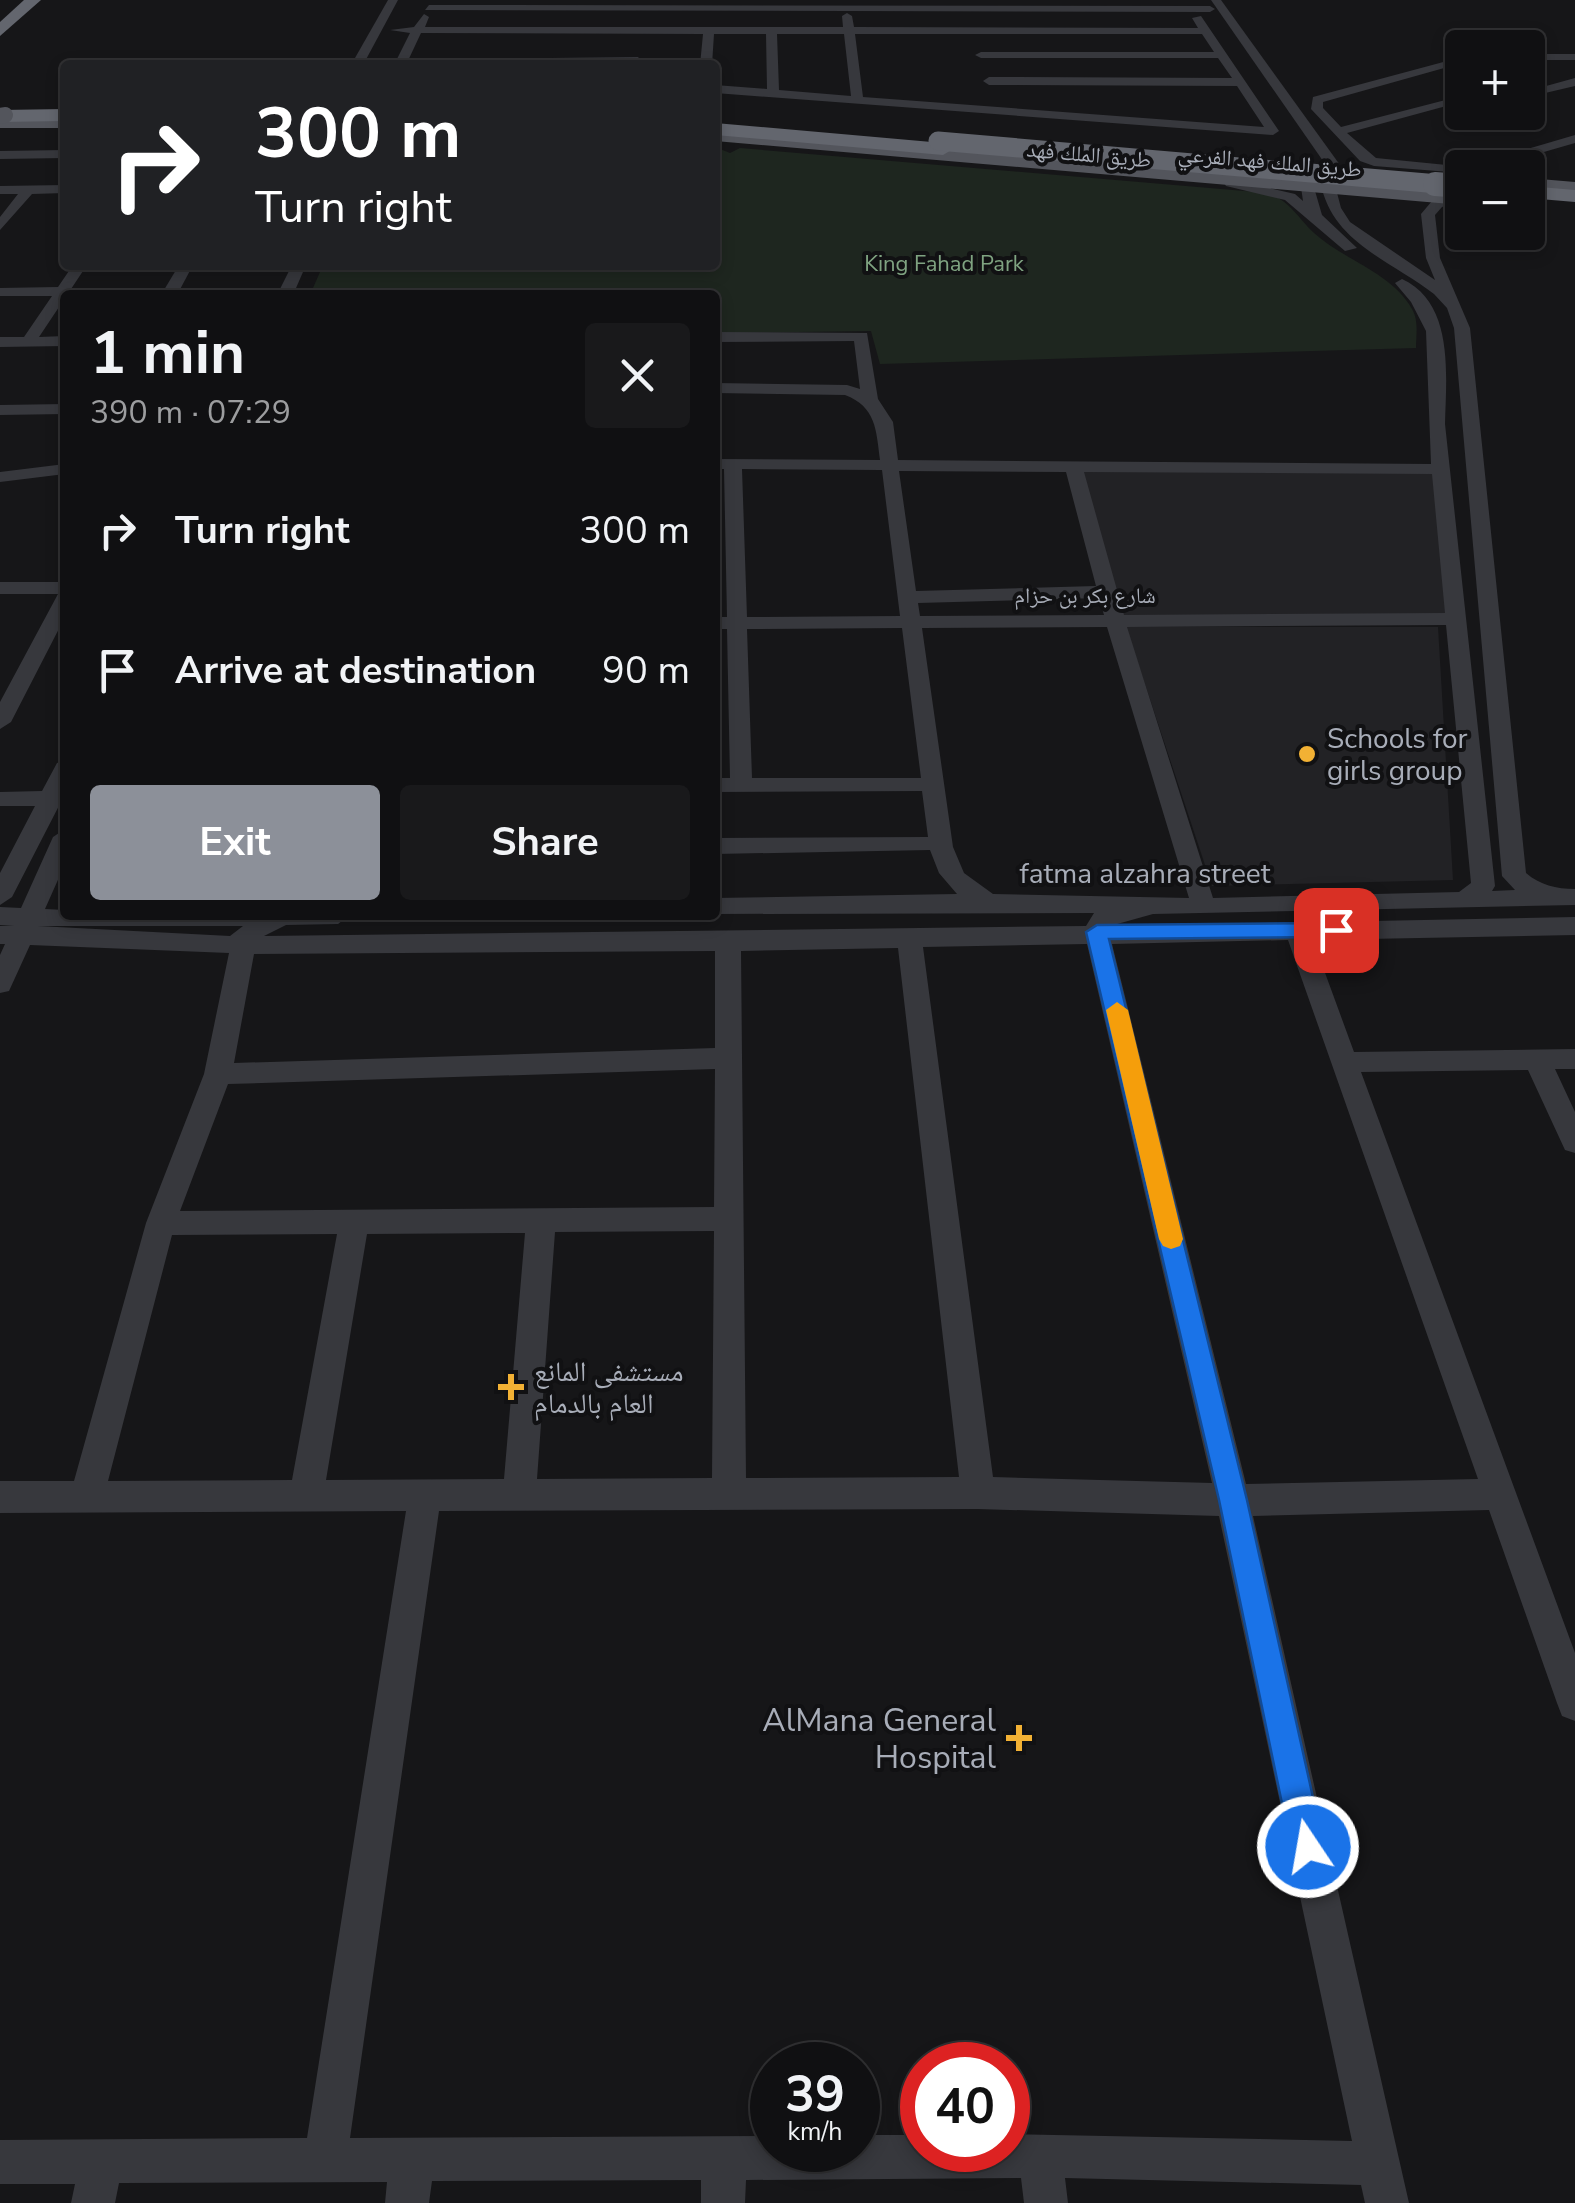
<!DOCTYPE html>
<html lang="en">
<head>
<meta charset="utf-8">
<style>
	:root { --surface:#101012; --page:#19191b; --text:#f1f3f6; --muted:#9c9d9f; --line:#303032; --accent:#8c9099 }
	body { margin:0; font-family:"Nunito Sans","Noto Naskh Arabic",sans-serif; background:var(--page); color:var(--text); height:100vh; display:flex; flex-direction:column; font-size:38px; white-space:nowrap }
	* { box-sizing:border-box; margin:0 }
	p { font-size:32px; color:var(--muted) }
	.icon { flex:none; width:55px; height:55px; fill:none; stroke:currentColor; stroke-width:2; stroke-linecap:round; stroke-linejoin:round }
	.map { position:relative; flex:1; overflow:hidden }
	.side { position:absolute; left:60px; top:290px; width:660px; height:630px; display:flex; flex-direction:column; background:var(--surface); border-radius:10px; box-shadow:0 5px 15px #0003,0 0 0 2px var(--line) }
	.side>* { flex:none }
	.banner { position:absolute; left:60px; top:60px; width:660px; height:210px; border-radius:10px; box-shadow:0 5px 15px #0003,0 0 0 2px var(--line); background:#202124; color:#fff; overflow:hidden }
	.tools { position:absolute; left:1445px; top:30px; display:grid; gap:20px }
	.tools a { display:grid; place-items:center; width:100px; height:100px; border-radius:10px; background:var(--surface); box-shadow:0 5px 15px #0003,0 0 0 2px var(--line); font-size:50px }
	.speed { position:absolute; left:750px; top:2042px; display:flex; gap:20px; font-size:50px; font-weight:700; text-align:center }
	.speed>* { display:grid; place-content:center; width:130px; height:130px; border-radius:50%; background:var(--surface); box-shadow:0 5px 15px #0003,0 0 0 2px var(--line); line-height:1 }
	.speed small { font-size:25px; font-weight:400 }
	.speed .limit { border:15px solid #d22; background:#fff; color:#111 }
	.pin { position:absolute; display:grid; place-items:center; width:85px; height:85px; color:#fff; margin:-42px; border-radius:20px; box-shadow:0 5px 15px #0006 }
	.me { position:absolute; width:110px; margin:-55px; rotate:348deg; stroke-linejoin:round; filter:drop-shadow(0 0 8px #0008) }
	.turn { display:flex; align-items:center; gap:35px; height:210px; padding:0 30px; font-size:45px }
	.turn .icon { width:130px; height:130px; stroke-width:2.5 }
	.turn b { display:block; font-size:70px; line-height:85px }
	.round { display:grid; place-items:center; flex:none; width:105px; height:105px; border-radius:10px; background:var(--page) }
	.summary { display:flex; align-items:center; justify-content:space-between; height:170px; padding:0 30px }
	h1 { font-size:60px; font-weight:700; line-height:75px }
	.button { display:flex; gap:20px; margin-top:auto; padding:20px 30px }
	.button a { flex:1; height:115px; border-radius:10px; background:var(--accent); color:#fff; font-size:40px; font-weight:700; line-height:115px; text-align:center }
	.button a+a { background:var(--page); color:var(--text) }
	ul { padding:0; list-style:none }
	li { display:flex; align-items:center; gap:30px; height:140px; padding:0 30px }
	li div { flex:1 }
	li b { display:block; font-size:38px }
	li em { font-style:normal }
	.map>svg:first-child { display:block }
</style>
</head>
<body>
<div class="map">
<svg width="1575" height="2203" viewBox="0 0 1575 2203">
	<rect width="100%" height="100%" fill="#161618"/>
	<g fill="#222225">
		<path d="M1073 465 1441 469 1454 619 1115 620Z"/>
		<path d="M1126 627H1438L1453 880 1212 886Z"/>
	</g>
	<path fill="#1e261f" d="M715 147 730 153 740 148 1268 193C1291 202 1297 217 1314 233 1344 260 1392 273 1412 309 1419 321 1416 335 1416 348L880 364 871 331 715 333V295H310L323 265H715Z"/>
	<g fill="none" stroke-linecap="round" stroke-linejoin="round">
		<g fill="#37383d" fill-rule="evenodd">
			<path d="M388 0H398L363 65H351Z"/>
			<path d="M1211 0H1221L1340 165V171H1330Z"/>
			<path d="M429 5 1210 6 1215 9 1210 12 425 10Z"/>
			<path d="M847 13 852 16 854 27 1198 28 1192 18 1201 16 1279 131 1273 135 715 93V85L767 89 766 34H714L712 65H700L703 34 421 33 406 65H394L410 33 390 30 414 27 424 14 429 17 425 27H843L842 16ZM777 34H844L851 96 779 90ZM855 34H1202L1214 52H981L975 55 981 58H1218L1232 78 989 77 983 81 989 85 1237 86 1264 127 863 97Z"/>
			<rect x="1528" y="54" width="47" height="6"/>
			<path d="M638 57 642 62H462L468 59Z"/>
			<path d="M1462 57V63L1323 102V108L1341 127 1461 96V102L1347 133 1376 158 1467 167 1575 135V143L1489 168H1462V173L1374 166 1360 161 1311 109 1313 97Z"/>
			<path d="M1575 78V86L1528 97V91Z"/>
			<path d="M65 150V158L0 159V151Z"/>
			<path d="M1231 179 1295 194 1303 201 1301 187 1313 184 1322 215 1357 248 1345 251 1285 200 1226 186 1224 183Z"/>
			<path d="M65 185V193L32 194 0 230V217L18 194H0V186Z"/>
			<path d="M1329 185 1336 189 1341 208 1350 222 1435 280 1426 258 1421 214 1432 201 1455 196 1462 200 1442 207 1435 215 1440 258 1470 328 1526 873C1540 885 1556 889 1575 889V905L1153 914 1110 926 1575 917V935L1313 940 1354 1052 1575 1049V1069H1555L1575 1112V1153L1565 1150 1528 1070 1361 1072 1575 1653V1721L1562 1716 1557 1703 1489 1510 1253 1516 1409 2203H1365L1361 2185 1065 2178 1068 2203H1024L1021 2178 746 2180 745 2203H701V2180L432 2181 429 2203H385L387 2182 119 2183 115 2203H71L75 2184H0V2140L307 2138 406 1511 0 1513V1481H74L146 1223 204 1074 229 953 30 945 9 991 0 993V955L5 944H0V926L14 925H0V907L21 908 53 837 65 829V864L45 909 65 910V915H350L338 924 286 925 264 936 1086 926 1094 913 715 914V898L957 894 939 873 930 850 715 854V838L928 837 922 791 715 792V778H730L727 629H715V617H727L724 469H715V459L880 460C876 429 876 407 845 395L715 393V383L847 385 860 389 854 341 715 342V332L867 333 878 399 893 422 898 460 1431 464 1426 331 1411 302 1395 283 1402 279C1455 303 1446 377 1445 424L1495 886 1492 891 1515 890 1502 876 1454 328 1447 308 1434 294C1393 262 1336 244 1322 189ZM742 469 882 470 900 616 747 617ZM899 471 1066 472 1096 586 916 591ZM1084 472 1432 474 1445 613 1124 615ZM1099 598 1104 615 920 616 918 603ZM1446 625 1471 883 1459 892 1213 898 1127 627ZM1107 627 1189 898 993 894 964 873 953 847 922 628ZM902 628 921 778H752L747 629ZM38 926H243L230 936ZM1288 940 1478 1479 1246 1484 1112 944ZM1087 944 1212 1483 993 1477 923 947ZM898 948 959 1477 746 1478 741 951ZM715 951V1048L234 1063 254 954ZM715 1069 714 1207 180 1211 228 1084ZM714 1231 712 1478 537 1479 555 1232ZM525 1233 504 1479 326 1480 367 1234ZM337 1234 292 1480 108 1481 172 1235ZM978 1509 1219 1516 1352 2141 1008 2134V2150H922V2135H858V2150H772V2136L350 2138 439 1511Z"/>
			<path d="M73 265H87L39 337 65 336V346L0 347V337H24L52 296H0V288L58 287Z"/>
			<path d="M179 265H193L177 295H161Z"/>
			<path d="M292 265H306L293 295H277Z"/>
			<path d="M65 404V414L0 415V405Z"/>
			<path d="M65 464V474L0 482V472Z"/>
			<path d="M0 582H65V617L11 722 0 729V702L58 594H0Z"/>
			<path d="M65 761 63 798 12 897 0 905V873L35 806H0V792L42 791 57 763Z"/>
		</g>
		<g fill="#53555c" fill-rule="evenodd">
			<rect x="0" y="118" width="65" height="10"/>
			<path d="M715 131 1462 194V205L715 141Z"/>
			<path d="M1528 178 1575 182V192L1528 188Z"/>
		</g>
		<g fill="#63666e" fill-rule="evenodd">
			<path d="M24 0H41L0 36V22Z"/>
			<path d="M65 109V121L0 122V110Z"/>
			<path d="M715 123 943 143 953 149 943 155 715 135Z"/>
			<path d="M1528 186 1575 190V202L1528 198Z"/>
		</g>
		<path stroke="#53555c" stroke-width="16" d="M0 116 5 115"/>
		<path stroke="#63666e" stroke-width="19" d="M938 141 1462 186"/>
		<path stroke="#63666e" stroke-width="24" d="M1435 184 1462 186"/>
	</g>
	<path fill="#1a73e8" stroke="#114b97" stroke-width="2.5" d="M1336 923 1347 930 1336 937 1109 939 1247 1500 1324 1847 1319 1858 1308 1863 1296 1858 1291 1847 1219 1500 1086 932 1097 925Z"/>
	<path fill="#f59e0b" d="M1117 1002 1128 1010 1183 1239 1180 1246 1171 1249 1163 1246 1159 1239 1106 1010Z"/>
	<g fill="#f2b134" stroke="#111113" stroke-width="4">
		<circle cx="1307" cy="754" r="10"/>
		<path d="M506 1372h10v10h10v10h-10v10h-10v-10h-10v-10h10z"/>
		<path d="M1014 1723h10v10h10v10h-10v10h-10v-10h-10v-10h10z"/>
	</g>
	<g text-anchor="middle" stroke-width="8" stroke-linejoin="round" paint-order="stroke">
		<g font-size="22" fill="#a8adb8" stroke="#111113">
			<text transform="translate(1089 154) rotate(5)" y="8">طريق الملك فهد</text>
			<text transform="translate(1270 161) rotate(5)" y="8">طريق الملك فهد الفرعي</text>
			<text x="1085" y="603">شارع بكر بن حزام</text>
		</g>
		<g font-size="22" fill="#7fa381" stroke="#111113">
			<text x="944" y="271">King Fahad Park</text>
		</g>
		<g font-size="28" fill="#a8adb8" stroke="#111113" text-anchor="start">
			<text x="1327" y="748">Schools for<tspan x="1327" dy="32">girls group</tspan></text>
			<text x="534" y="1381">مستشفى المانع<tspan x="534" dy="32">العام بالدمام</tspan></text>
		</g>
		<g font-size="28" fill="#a8adb8" stroke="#111113">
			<text x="1145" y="883">fatma alzahra street</text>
		</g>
		<g font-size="32" fill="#a8adb8" stroke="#111113" text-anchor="end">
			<text x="996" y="1731">AlMana General<tspan x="996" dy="37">Hospital</tspan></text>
		</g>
	</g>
</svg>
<div class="tools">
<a>+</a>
<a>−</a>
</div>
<div class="speed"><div>39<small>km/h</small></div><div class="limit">40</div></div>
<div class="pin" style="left:1336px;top:930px;background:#d93025"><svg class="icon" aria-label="arrive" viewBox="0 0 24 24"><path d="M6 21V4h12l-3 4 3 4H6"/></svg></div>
<svg class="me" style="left:1308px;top:1847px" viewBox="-20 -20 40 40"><circle r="17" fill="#1a73e8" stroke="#fff" stroke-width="3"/><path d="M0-11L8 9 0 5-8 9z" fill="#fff"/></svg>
<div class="banner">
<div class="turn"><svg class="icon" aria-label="right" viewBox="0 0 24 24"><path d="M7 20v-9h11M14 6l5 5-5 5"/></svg><div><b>300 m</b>Turn right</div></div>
</div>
<section class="side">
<div class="summary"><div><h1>1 min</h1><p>390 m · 07:29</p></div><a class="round"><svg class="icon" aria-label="close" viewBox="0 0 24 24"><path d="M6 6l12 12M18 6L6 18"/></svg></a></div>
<ul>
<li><svg class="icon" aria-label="right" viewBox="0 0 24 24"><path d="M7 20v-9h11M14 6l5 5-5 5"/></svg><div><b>Turn right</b></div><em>300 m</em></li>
<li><svg class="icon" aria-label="arrive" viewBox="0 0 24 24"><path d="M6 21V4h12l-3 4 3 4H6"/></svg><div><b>Arrive at destination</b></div><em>90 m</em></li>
</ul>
<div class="button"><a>Exit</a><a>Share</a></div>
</section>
</div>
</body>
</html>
